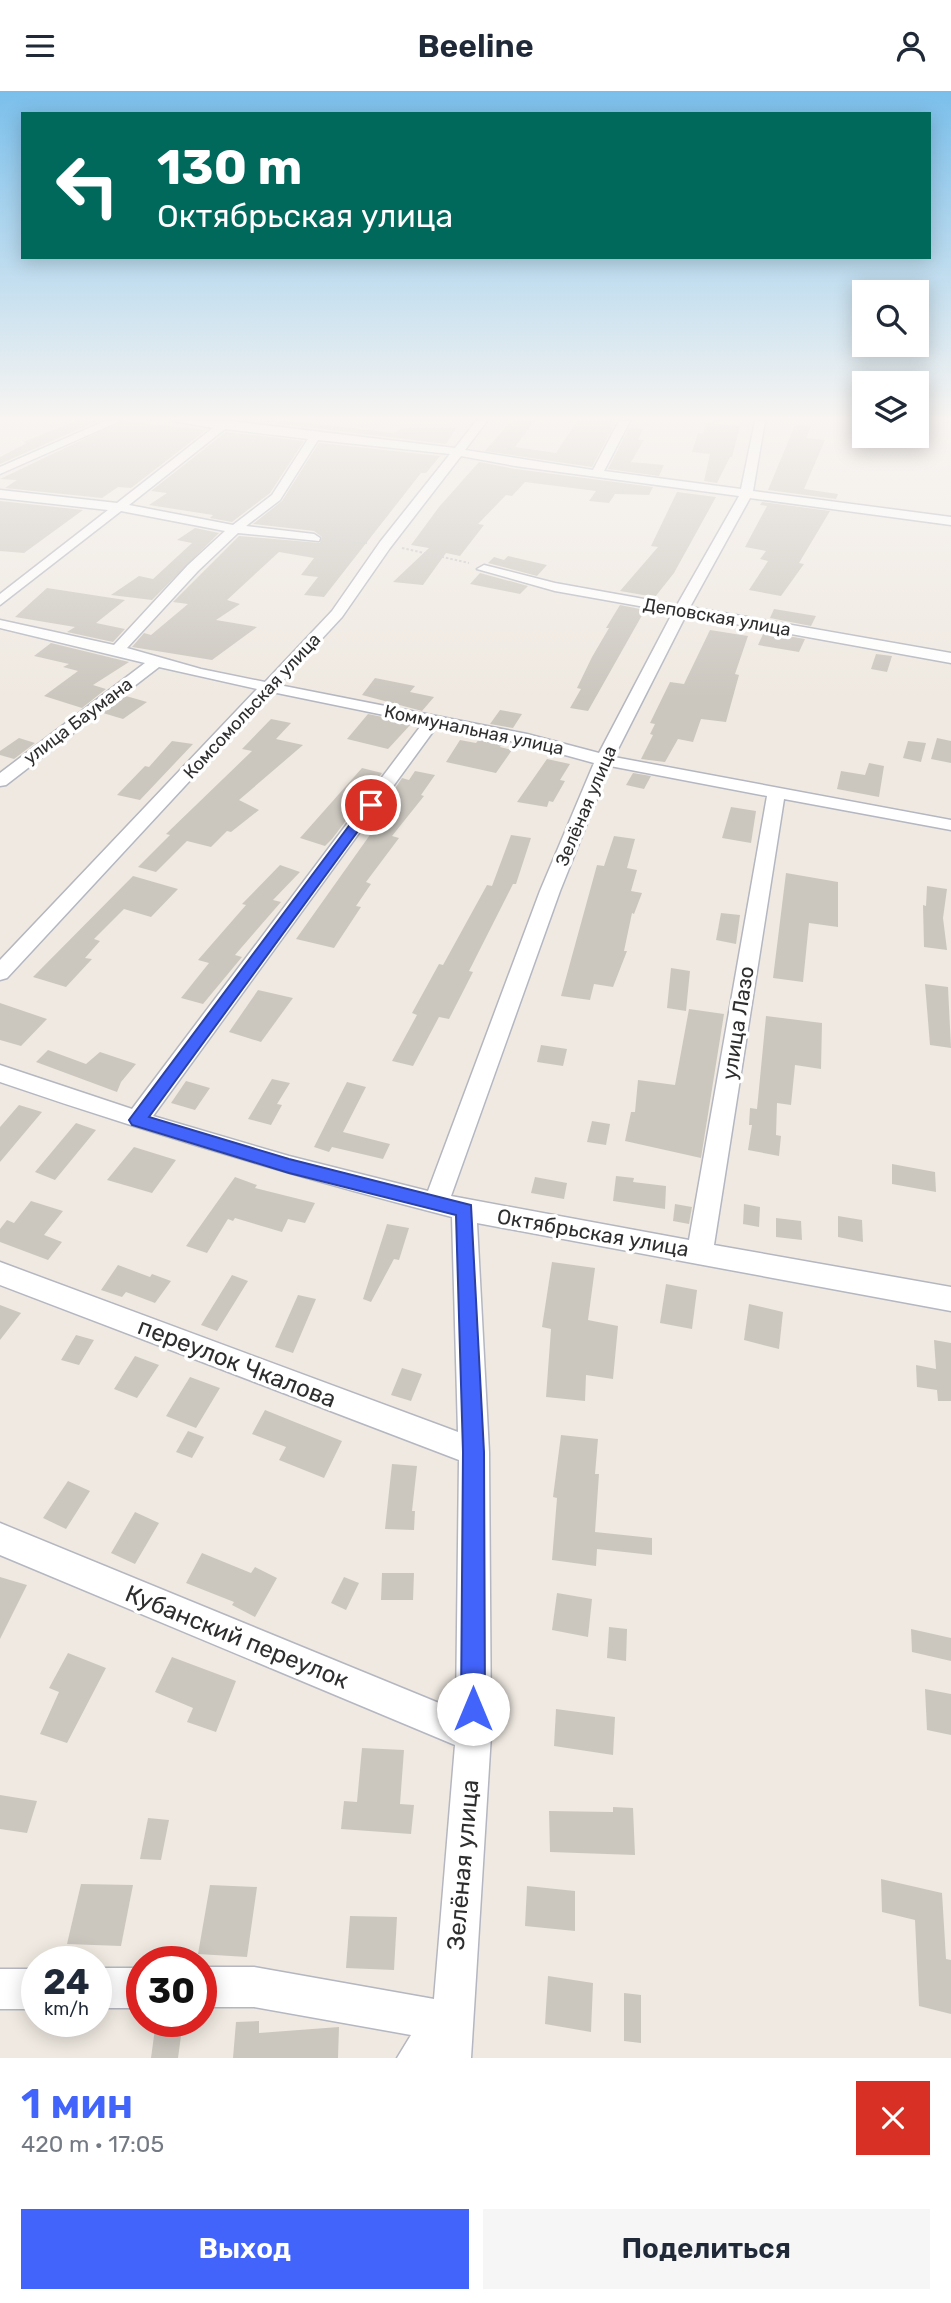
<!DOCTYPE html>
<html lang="ru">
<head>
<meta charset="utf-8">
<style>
	:root { --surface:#fff; --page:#f6f6f7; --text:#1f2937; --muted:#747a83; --accent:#4264fb }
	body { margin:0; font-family:Rubik,sans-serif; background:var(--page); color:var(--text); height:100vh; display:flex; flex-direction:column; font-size:26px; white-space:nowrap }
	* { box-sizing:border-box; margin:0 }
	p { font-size:23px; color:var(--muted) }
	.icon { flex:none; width:38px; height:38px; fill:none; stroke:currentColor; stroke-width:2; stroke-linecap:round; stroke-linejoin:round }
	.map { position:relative; height:1967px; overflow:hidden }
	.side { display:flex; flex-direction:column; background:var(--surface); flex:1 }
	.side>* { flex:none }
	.top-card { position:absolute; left:21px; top:21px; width:910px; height:147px; border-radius:0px; box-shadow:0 4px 18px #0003; background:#00695c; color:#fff; overflow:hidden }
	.controls { position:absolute; left:852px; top:189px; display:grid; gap:14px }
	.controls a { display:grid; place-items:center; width:77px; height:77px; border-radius:0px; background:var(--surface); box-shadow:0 4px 18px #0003; font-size:35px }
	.speed { position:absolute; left:21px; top:1855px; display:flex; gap:14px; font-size:35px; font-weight:700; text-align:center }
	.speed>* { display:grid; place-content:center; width:91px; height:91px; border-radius:50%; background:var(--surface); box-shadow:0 4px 18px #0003; line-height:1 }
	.speed small { font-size:18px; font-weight:400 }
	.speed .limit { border:10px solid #d22; background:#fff; color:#111 }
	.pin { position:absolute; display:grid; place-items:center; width:60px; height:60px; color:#fff; margin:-30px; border:4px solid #fff; border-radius:50%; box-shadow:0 2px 7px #0007 }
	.me { position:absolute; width:77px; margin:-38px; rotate:0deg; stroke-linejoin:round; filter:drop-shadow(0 0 5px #0008) }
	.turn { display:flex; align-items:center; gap:24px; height:147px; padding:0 21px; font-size:32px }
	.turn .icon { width:91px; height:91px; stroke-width:2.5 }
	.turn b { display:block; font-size:49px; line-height:60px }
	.round { display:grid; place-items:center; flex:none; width:74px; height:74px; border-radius:0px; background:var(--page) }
	.summary { display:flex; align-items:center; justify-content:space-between; height:119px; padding:0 21px }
	h1 { font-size:42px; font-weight:600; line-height:52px; color:var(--accent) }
	.button { display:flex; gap:14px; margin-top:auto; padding:14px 21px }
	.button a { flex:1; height:80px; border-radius:0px; background:var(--accent); color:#fff; font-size:28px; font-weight:600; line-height:80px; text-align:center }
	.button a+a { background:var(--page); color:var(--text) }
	header { display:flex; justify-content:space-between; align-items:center; height:91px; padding:0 21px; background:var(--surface); font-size:32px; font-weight:600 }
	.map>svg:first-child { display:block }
</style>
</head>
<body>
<header><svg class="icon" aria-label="menu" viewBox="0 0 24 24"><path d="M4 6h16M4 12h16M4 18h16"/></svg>Beeline<svg class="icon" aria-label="person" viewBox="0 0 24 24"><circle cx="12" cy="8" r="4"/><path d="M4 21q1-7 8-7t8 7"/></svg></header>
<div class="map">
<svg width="951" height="1967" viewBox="0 0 951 1967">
	<rect width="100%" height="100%" fill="#efe9e1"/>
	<g fill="#cbc7bf">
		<path d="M76 330H97L0 373V366L27 352 23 351Z"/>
		<path d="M122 330 206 339 131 397 118 396 102 407 5 397 17 389 0 388Z"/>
		<path d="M256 330H291L394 342 402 337H456L446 353Z"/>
		<path d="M511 330H534L515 356 556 362 577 330H612L610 336H613L592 376 485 360Z"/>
		<path d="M706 332 740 335 732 366H730L717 392 704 390 710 363 692 361 698 342 703 343Z"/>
		<path d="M795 334 811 335 806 347 825 349 804 398 838 403 836 408 768 399Z"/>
		<path d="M629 337 643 338 638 349H644L631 371 664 374 659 385 608 378Z"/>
		<path d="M226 341 304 350 270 402 232 431 210 427 213 424 149 414 167 402 151 400Z"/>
		<path d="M319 352 440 365 426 382H421L324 506 304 504 318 486 301 484 314 467 279 461 227 509 240 513 216 529 257 536 212 569 132 556 144 542 151 544 188 513 173 511 239 445 320 452 322 446 314 440 253 433 282 410Z"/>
		<path d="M479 371 515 378 653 396 649 404 615 403 609 412 589 410 596 400 525 391 512 405 506 404 478 433 484 434 460 465 446 462 423 494 393 491 429 457 411 454 439 416Z"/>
		<path d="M677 401 716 406 674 482 655 506 620 500 658 456 651 455Z"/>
		<path d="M0 410 83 419 24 462 0 460Z"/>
		<path d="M762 411 830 420 799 472 804 473 781 505 749 499 768 470 760 468 766 460 745 456 767 415 760 414Z"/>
		<path d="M195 437 219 442 152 509 111 504 139 485 153 488 192 452 177 449Z"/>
		<path d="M508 465 547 474 537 485 488 472 494 466 504 469Z"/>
		<path d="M480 482 528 495 520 503 470 493Z"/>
		<path d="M47 497 125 509 96 532 125 538 113 551 67 541 75 536 15 526Z"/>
		<path d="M620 514 645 519 588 620 570 617 581 598 577 597 592 566 609 537H606Z"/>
		<path d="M774 518 816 525 811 535 770 527Z"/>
		<path d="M710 539 748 545 735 583 739 584 726 631 701 628 693 651 678 648 665 671 641 668 653 644 650 643 655 633 650 632 670 591 684 593Z"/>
		<path d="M764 541 805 548 799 561 758 554Z"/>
		<path d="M51 552 129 571 93 594 106 598 82 617 44 605 78 580 63 576 69 573 34 565Z"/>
		<path d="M876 563 892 565 887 581 871 578Z"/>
		<path d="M375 587 415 595 410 601 434 606 422 620 362 604Z"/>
		<path d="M126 605 147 611 123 628 103 622Z"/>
		<path d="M500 619 522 623 513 637 490 633Z"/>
		<path d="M368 623 412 632 388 658 347 648Z"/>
		<path d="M271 628 291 632 276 648 303 654 239 709 259 719 231 741 227 740 211 756 187 750 156 781 138 776 170 744 166 743 252 660 242 658Z"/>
		<path d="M19 647 35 652 14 668 0 664V660Z"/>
		<path d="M480 647 503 651 500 656 512 659 496 682 446 671 460 649 476 652Z"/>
		<path d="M937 647 951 650V672L931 668Z"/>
		<path d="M172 650 193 653 140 709 117 704 145 675 149 676Z"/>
		<path d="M908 650 926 652 921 671 903 667Z"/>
		<path d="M547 668 570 673 560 689 565 690 553 711 549 710 547 716 517 711Z"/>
		<path d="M869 672 884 675 879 706 837 698 841 680 865 684Z"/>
		<path d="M362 677 382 682 332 748 325 755 300 747Z"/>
		<path d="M415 680 435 684 421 704 424 705 392 745 399 747 366 791 371 793 356 815 361 816 334 857 296 848 399 703 394 699 402 687 409 689Z"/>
		<path d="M633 682 651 685 644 698 626 694Z"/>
		<path d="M731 716 756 720 751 752 722 747Z"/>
		<path d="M511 744 531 747 516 793H513L469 880 473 881 449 928 439 926 413 975 392 970 417 924 412 922 439 873 443 874 487 794 492 795Z"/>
		<path d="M614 745 635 748 627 777 637 779 631 800 642 802 634 823 632 822 624 860H627L613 896 594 893 590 909 561 905 597 774 604 775Z"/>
		<path d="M280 774 300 781 273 809 281 811 235 864 242 866 203 913 181 907 209 872 198 869 246 814 242 813Z"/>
		<path d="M786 782 838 791V836L809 832 803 891 773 887Z"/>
		<path d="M133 785 178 798 151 826 124 818 94 848 100 850 85 867 92 868 66 896 33 886Z"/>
		<path d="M927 795 947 798 943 827 947 859 924 856 923 814 926 815Z"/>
		<path d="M721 822 740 824 736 853 716 849Z"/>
		<path d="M671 877 690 880 686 920 667 917Z"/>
		<path d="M925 893 948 896 951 957 930 954Z"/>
		<path d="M258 899 293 907 261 951 229 941Z"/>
		<path d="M0 912 47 928 21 955 0 949Z"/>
		<path d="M689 918 724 923 701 1067 625 1050 631 1021H635L638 989 675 994Z"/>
		<path d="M766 925 822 932 821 978 795 974 791 1014 777 1012 776 1044 781 1045 779 1065 748 1059 752 1034H749L750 1017 757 1018Z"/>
		<path d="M541 954 567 958 563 975 537 971Z"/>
		<path d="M48 959 86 973 100 961 136 973 121 991 117 1001 36 971Z"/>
		<path d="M272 988 290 992 277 1013 282 1014 271 1034 248 1028Z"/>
		<path d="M186 990 210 997 195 1019 171 1012Z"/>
		<path d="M347 991 366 996 343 1041 390 1053 383 1068 332 1056 329 1061 314 1056Z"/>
		<path d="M19 1014 42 1021 0 1071V1036Z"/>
		<path d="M592 1030 610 1033 606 1054 587 1051Z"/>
		<path d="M76 1032 96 1039 55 1089 35 1081Z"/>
		<path d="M134 1056 176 1069 152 1102 107 1089Z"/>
		<path d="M892 1073 935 1081 936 1101 892 1093Z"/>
		<path d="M616 1085 634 1087 633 1091 666 1095 665 1118 613 1110Z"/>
		<path d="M235 1086 257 1094 255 1097 315 1112 305 1132 288 1128 282 1141 235 1127 233 1130 228 1128 207 1162 186 1155Z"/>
		<path d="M535 1086 567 1092 564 1108 531 1102Z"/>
		<path d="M31 1110 63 1120 44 1144 62 1151 48 1169 0 1151V1138L7 1129 14 1132Z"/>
		<path d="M675 1113 692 1116 689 1133 673 1130Z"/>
		<path d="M744 1113 760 1116 759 1136 743 1133Z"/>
		<path d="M838 1125 862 1129 863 1151 838 1146Z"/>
		<path d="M776 1127 801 1130 802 1149 776 1146Z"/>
		<path d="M387 1133 409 1137 399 1169 394 1168 371 1211 363 1208Z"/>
		<path d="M552 1171 595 1177 588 1229 618 1235 613 1288 586 1284 585 1310 546 1306 551 1238 542 1236Z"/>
		<path d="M118 1174 150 1186 152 1183 171 1190 155 1212 126 1201 122 1206 101 1199Z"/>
		<path d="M232 1184 248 1190 217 1240 201 1234Z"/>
		<path d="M666 1193 697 1199 692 1238 660 1232Z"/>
		<path d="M298 1204 316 1208 293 1262 275 1256Z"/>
		<path d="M749 1213 783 1221 779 1258 744 1249Z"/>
		<path d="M0 1214 21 1222 0 1249Z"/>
		<path d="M76 1244 94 1249 79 1274 61 1269Z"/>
		<path d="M934 1249 951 1252V1310H938L937 1299 917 1296 916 1274 936 1278Z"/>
		<path d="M135 1265 159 1274 137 1307 114 1298Z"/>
		<path d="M402 1277 422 1283 411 1310 391 1304Z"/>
		<path d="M190 1286 220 1297 196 1337 166 1325Z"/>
		<path d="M265 1319 342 1350 324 1387 279 1369 286 1356 252 1343Z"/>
		<path d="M188 1340 204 1346 192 1367 176 1361Z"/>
		<path d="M561 1344 598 1348 595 1383H599L595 1441 652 1447V1464L597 1458 596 1475 552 1469 557 1407 553 1406Z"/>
		<path d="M392 1373 417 1375 412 1420H415L414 1439 385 1438Z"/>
		<path d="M68 1390 90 1400 66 1438 43 1427Z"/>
		<path d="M135 1421 159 1432 135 1473 111 1462Z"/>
		<path d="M202 1462 251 1482 255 1476 277 1487 255 1526 232 1514 234 1511 186 1492Z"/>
		<path d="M382 1482H414L413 1509H381Z"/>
		<path d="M0 1486 27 1494 0 1548Z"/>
		<path d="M344 1486 359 1492 346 1519 331 1512Z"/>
		<path d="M557 1502 592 1508 588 1546 552 1539Z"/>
		<path d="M609 1536 627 1538 626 1570 607 1567Z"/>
		<path d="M911 1538 951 1547V1570L912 1561Z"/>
		<path d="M68 1562 106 1577 67 1652 40 1643 59 1601 49 1597Z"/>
		<path d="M172 1566 236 1590 216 1641 187 1631 193 1617 155 1601Z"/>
		<path d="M925 1598 951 1603V1644L927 1639Z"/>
		<path d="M556 1618 615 1626 613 1664 554 1655Z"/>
		<path d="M362 1657 404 1659 400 1713 414 1714 411 1743 341 1738 344 1710 357 1711Z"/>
		<path d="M0 1704 37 1710 27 1742 0 1738Z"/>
		<path d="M613 1716 633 1717 635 1764 550 1761 549 1720 613 1721Z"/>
		<path d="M148 1727 169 1729 161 1769 140 1768Z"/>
		<path d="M881 1788 942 1802 946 1868 951 1869V1923L919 1915 915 1829 882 1821Z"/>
		<path d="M81 1793 133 1794 121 1855 67 1853Z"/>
		<path d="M210 1794 257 1796 247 1866 198 1863Z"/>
		<path d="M527 1795 575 1800V1840L525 1835Z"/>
		<path d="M350 1825 397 1826 394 1879 346 1877Z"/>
		<path d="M548 1885 593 1892 591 1941 545 1933Z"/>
		<path d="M624 1902 641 1904V1952L624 1950Z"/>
		<path d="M156 1930H183L178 1967H151Z"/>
		<path d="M259 1930V1942L339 1936 338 1967H233L236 1931Z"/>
	</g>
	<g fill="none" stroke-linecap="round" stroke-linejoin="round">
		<defs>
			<g id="minor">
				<path d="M105 330H120L0 383V376Z"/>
				<path d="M173 330H230L455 357 476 330H487L465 359 593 379 619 330H630L604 380 741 398 755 330H765L753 400 951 426V434L750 407 690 516 951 562V572L686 524 614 666 951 729V739L784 708 714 1154 951 1196V1220L477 1132 489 1361 491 1644 471 1967H397L411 1944 254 1916H201V1876H254L434 1908 455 1654 0 1464V1432L456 1619 459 1369 0 1194V1171L458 1341 452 1126C299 1087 149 1042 0 991V974L132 1018 423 632 272 601 7 887 0 889V869L257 598 159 576 6 694 0 695V682L145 572 0 537V529L114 554 188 474 225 440 121 420 0 514V503L108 419 0 407V399L117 412 213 337ZM225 338 308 348 272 404 233 434 129 414ZM318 349 450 363 380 451 332 520 265 591 201 578 127 557 198 480 238 442 319 450 320 447 314 443 246 435 280 409ZM461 365 515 375 739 405 677 514 555 492 484 474 477 478 555 500 673 521 599 662 527 643 279 594 342 526 390 457ZM437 635 525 653 594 672 540 800 428 1100 289 1065 153 1025ZM610 675 767 705 689 1149 451 1105 560 800Z"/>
				<rect x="96" y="1877" width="46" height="40"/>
				<rect x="0" y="1878" width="37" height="40"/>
			</g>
		</defs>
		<use href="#minor" stroke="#b4b7c1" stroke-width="3"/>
		<g stroke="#c9c9c9" stroke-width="2" stroke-dasharray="2.5 2" stroke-linecap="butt">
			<path d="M329 448 367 452"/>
			<path d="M402 457 469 472"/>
		</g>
		<use href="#minor" fill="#fff" fill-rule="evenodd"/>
	</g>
	<linearGradient id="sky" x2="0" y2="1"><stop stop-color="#7abfeb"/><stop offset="0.54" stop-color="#f8f5f2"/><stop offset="1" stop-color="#f8f5f2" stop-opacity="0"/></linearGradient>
	<rect width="951" height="606" fill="url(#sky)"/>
	<path fill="#4264fb" stroke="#2b41a3" stroke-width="2" d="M366 712 377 714 149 1026 289 1068 471 1114 484 1361 485 1618 482 1626 473 1630 465 1626 461 1618 463 1361 456 1124 289 1082 132 1034 129 1029Z"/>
	<g text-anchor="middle" stroke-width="7" stroke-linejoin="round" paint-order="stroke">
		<g font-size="18" fill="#2e2e2e" stroke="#fff">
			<text transform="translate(717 526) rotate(10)" y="6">Деповская улица</text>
			<text transform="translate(252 615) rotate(-47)" y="6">Комсомольская улица</text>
			<text transform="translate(78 630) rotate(-37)" y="6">улица Баумана</text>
			<text transform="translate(474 639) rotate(12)" y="6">Коммунальная улица</text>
			<text transform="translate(586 715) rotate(-67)" y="6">Зелёная улица</text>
		</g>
		<g font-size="21" fill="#2e2e2e" stroke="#fff">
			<text transform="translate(738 932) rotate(-81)" y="7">улица Лазо</text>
			<text transform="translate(593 1142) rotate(10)" y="7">Октябрьская улица</text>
		</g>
		<g font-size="24" fill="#2e2e2e" stroke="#fff">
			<text transform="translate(237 1272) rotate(21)" y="8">переулок Чкалова</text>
			<text transform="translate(237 1546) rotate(22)" y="8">Кубанский переулок</text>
			<text transform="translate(463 1774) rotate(-85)" y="8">Зелёная улица</text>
		</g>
	</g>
</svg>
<div class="controls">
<a><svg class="icon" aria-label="search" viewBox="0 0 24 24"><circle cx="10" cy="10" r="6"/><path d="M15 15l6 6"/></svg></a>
<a><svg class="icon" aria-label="layers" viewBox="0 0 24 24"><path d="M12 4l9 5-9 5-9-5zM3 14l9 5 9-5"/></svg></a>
</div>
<div class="speed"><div>24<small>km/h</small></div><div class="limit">30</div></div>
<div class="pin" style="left:371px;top:714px;background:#d93025"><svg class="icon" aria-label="arrive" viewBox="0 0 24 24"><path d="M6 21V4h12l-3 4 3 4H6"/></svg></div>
<svg class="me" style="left:473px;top:1618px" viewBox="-20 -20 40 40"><circle r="19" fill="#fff"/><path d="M0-13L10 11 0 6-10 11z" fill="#4264fb"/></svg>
<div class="top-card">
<div class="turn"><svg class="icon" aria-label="left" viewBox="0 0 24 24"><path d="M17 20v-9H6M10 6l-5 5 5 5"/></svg><div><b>130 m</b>Октябрьская улица</div></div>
</div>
</div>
<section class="side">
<div class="summary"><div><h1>1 мин</h1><p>420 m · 17:05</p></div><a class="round" style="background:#d93025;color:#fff"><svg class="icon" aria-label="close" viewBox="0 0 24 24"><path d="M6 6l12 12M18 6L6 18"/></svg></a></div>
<div class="button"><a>Выход</a><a>Поделиться</a></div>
</section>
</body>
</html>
